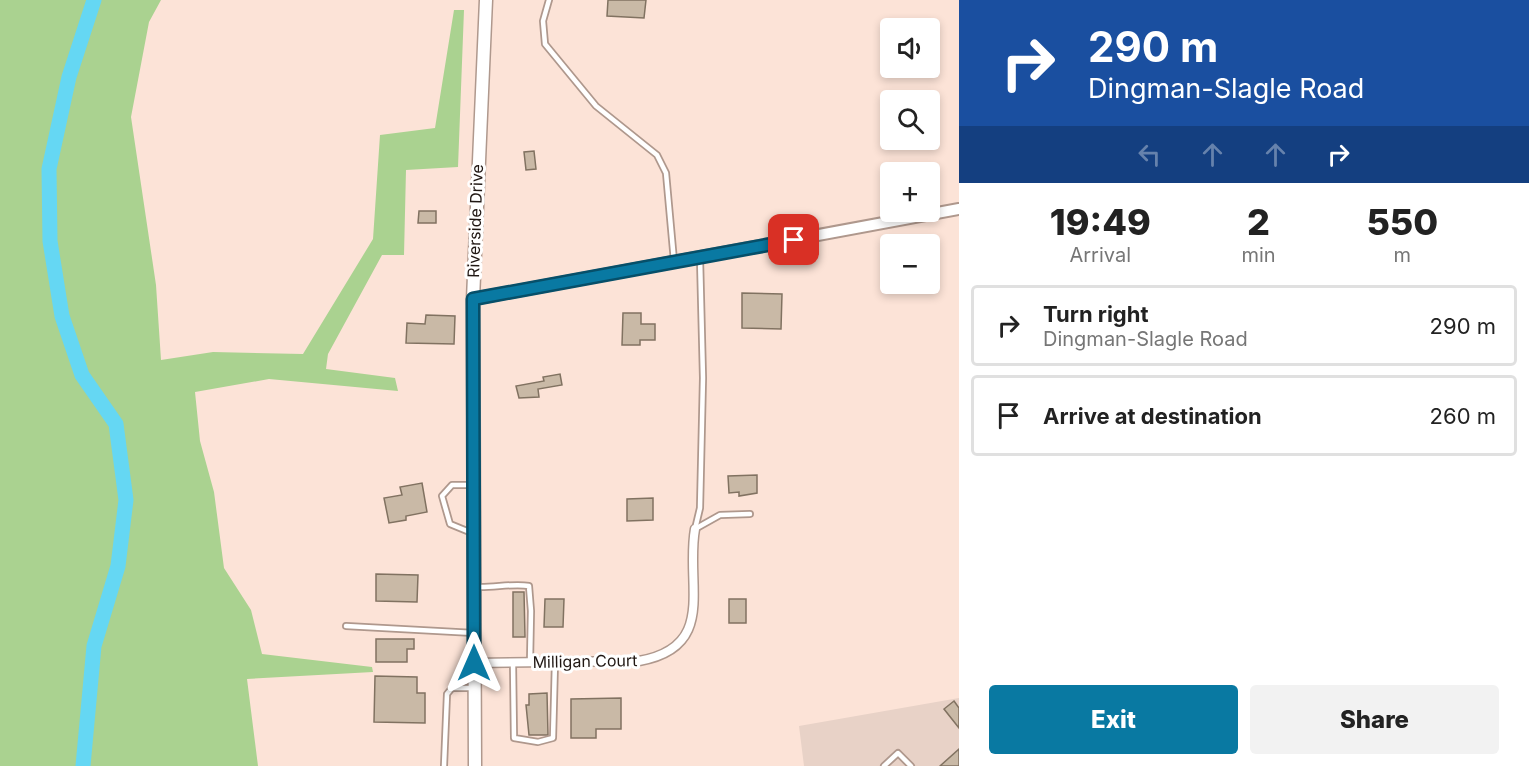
<!DOCTYPE html>
<html lang="en">
<head>
<meta charset="utf-8">
<style>
	:root { --surface:#fff; --page:#f2f2f2; --text:#222; --muted:#767676; --line:#e0e0e0; --accent:#0979a2 }
	body { margin:0; font-family:Inter,sans-serif; background:var(--page); color:var(--text); height:100vh; display:flex; flex-direction:column; font-size:22px; white-space:nowrap }
	* { box-sizing:border-box; margin:0 }
	p { font-size:20px; color:var(--muted) }
	.icon { flex:none; width:33px; height:33px; fill:none; stroke:currentColor; stroke-width:2; stroke-linecap:round; stroke-linejoin:round }
	.map { position:relative; flex:1; overflow:hidden }
	.side { display:flex; flex-direction:column; background:var(--surface); width:570px }
	.side>* { flex:none }
	.guide { background:#1a4fa0; color:#fff; overflow:hidden }
	.controls { position:absolute; left:880px; top:18px; display:grid; gap:12px }
	.controls a { display:grid; place-items:center; width:60px; height:60px; border-radius:6px; background:var(--surface); box-shadow:0 3px 9px #0003; font-size:30px }
	.pin { position:absolute; display:grid; place-items:center; width:51px; height:51px; color:#fff; margin:-26px; border-radius:12px; box-shadow:0 3px 9px #0006 }
	.me { position:absolute; width:66px; margin:-33px; rotate:0deg; stroke-linejoin:round; filter:drop-shadow(0 0 4px #0008) }
	.turn { display:flex; align-items:center; gap:21px; height:126px; padding:0 30px; font-size:27px }
	.turn .icon { width:78px; height:78px; stroke-width:2.5 }
	.turn b { display:block; font-size:42px; line-height:51px }
	.lanes { display:flex; align-items:center; height:57px; padding:0 30px; background:#0003; justify-content:center; gap:30px; direction:ltr }
	.lanes .off { opacity:.35 }
	.eta { display:flex; justify-content:space-evenly; align-items:center; height:102px; text-align:center }
	.eta b { font-size:36px; font-weight:800; line-height:42px }
	.primary-button { display:flex; gap:12px; margin-top:auto; padding:12px 30px }
	.primary-button a { flex:1; height:69px; border-radius:6px; background:var(--accent); color:#fff; font-size:24px; font-weight:800; line-height:69px; text-align:center }
	.primary-button a+a { background:var(--page); color:var(--text) }
	ul { padding:0; list-style:none }
	li { display:flex; align-items:center; gap:18px; height:81px; margin:0 12px 9px; padding:0 18px; border:3px solid var(--line); border-radius:6px }
	li div { flex:1 }
	li b { display:block; font-size:22px }
	li em { font-style:normal }
	main { display:flex; flex:1; min-height:0 }
	.map>svg:first-child { display:block }
</style>
</head>
<body>
<main>
<div class="map">
<svg width="959" height="766" viewBox="0 0 959 766">
	<rect width="100%" height="100%" fill="#fce3d7"/>
	<path fill="#e8d2c7" d="M959 698V766H804L799 726Z"/>
	<path fill="#aad290" d="M0 0H161L149 22 131 117 156 285 161 360 213 352 303 354 373 239 380 135 435 128 454 10H464L458 167 406 170 404 255H382L328 354 326 369 395 378 398 391 269 379 195 392 200 441 214 492 224 568 251 610 262 654 372 667 373 672 247 679 258 766H0Z"/>
	<g fill="none" stroke-linecap="round" stroke-linejoin="round">
		<path stroke="#65d7f3" stroke-width="15" d="M83 766 94 646 118 566 126 500 116 424 82 375 62 316 50 241 49 169 69 77 94 0"/>
	</g>
	<g fill="#c9b9a6" stroke="#817261" stroke-width="1.5">
		<path d="M608 0H646L644 18 607 16Z"/>
		<path d="M534 151 536 169 526 170 524 152Z"/>
		<path d="M419 211H436V223H418Z"/>
		<path d="M742 293 782 294 781 329 742 328Z"/>
		<path d="M623 313H641V324H655V340H640V345H622Z"/>
		<path d="M426 315 455 316 454 344 406 343 407 323 425 324Z"/>
		<path d="M560 374 562 385 538 389 539 397 519 398 516 386 544 381 543 377Z"/>
		<path d="M757 475V493L739 496V492L729 493 728 476Z"/>
		<path d="M422 483 427 512 406 516V520L389 523 384 498 402 495 400 487Z"/>
		<path d="M653 498V520L627 521V499Z"/>
		<path d="M376 574 418 575 417 602 376 601Z"/>
		<path d="M513 592H524L525 637H513Z"/>
		<path d="M545 599H564L563 627H544Z"/>
		<rect x="729" y="599" width="17" height="24"/>
		<path d="M376 639H414V649H407V662H376Z"/>
		<path d="M375 676 417 677V693H425V723L374 722Z"/>
		<path d="M547 693 548 735H529L526 705H529V694Z"/>
		<path d="M621 698V729H596V738H571V699Z"/>
		<path d="M954 701 959 708V728L944 709Z"/>
		<path d="M959 749V766H940Z"/>
	</g>
	<g fill="none" stroke-linecap="round" stroke-linejoin="round">
		<defs>
			<g id="service">
				<path d="M549 0 543 21 545 44 596 106 657 155 666 173 674 261"/>
				<path d="M695 529 700 508 703 378 700 258"/>
				<path d="M695 529 720 515 750 514"/>
				<path d="M472 533 450 524 442 496 452 485H473"/>
				<path d="M476 587C493 588 514 583 529 586L531 611 530 662"/>
				<path d="M346 626 474 633"/>
				<path d="M513 663 514 738 538 742 553 738 555 662"/>
				<path d="M444 766 447 694 452 688H474"/>
				<path d="M884 766 898 753 911 766"/>
			</g>
			<path id="minor" d="M474 663 639 661C718 647 685 585 695 529"/>
			<path id="tertiary" d="M473 299 959 209"/>
			<path id="secondary" d="M475 766 473 299 486 0"/>
		</defs>
		<use href="#service" stroke="#af988d" stroke-width="8"/>
		<use href="#minor" stroke="#af988d" stroke-width="11"/>
		<use href="#tertiary" stroke="#af988d" stroke-width="14"/>
		<use href="#secondary" stroke="#af988d" stroke-width="15"/>
		<use href="#service" stroke="#fff" stroke-width="4.5"/>
		<use href="#minor" stroke="#fff" stroke-width="8"/>
		<use href="#tertiary" stroke="#fff" stroke-width="10"/>
		<use href="#secondary" stroke="#fff" stroke-width="12"/>
	</g>
	<g fill="none" stroke-linecap="round" stroke-linejoin="round">
		<defs>
			<path id="route" d="M474 663 473 299 794 240"/>
		</defs>
		<use href="#route" stroke="#064f69" stroke-width="15"/>
		<use href="#route" stroke="#0979a2" stroke-width="10"/>
	</g>
	<g text-anchor="middle" stroke-width="6" stroke-linejoin="round" paint-order="stroke">
		<g font-size="16" fill="#201713" stroke="#fff">
			<text transform="translate(475 221) rotate(-88)" y="6">Riverside Drive</text>
			<text transform="translate(585 661) rotate(-1)" y="6">Milligan Court</text>
		</g>
	</g>
</svg>
<div class="controls">
<a><svg class="icon" aria-label="sound" viewBox="0 0 24 24"><path d="M4 9h4l5-4v14l-5-4H4zM17 9q2 3 0 6"/></svg></a>
<a><svg class="icon" aria-label="search" viewBox="0 0 24 24"><circle cx="10" cy="10" r="6"/><path d="M15 15l6 6"/></svg></a>
<a>+</a>
<a>−</a>
</div>
<div class="pin" style="left:794px;top:240px;background:#d93025"><svg class="icon" aria-label="arrive" viewBox="0 0 24 24"><path d="M6 21V4h12l-3 4 3 4H6"/></svg></div>
<svg class="me" style="left:474px;top:663px" viewBox="-20 -20 40 40"><path d="M0-17L14 15 0 8-14 15z" fill="#0979a2" stroke="#fff" stroke-width="4"/></svg>
</div>
<section class="side">
<div class="guide">
<div class="turn"><svg class="icon" aria-label="right" viewBox="0 0 24 24"><path d="M7 20v-9h11M14 6l5 5-5 5"/></svg><div><b>290 m</b>Dingman-Slagle Road</div></div>
<div class="lanes"><svg class="icon off" aria-label="left" viewBox="0 0 24 24"><path d="M17 20v-9H6M10 6l-5 5 5 5"/></svg><svg class="icon off" aria-label="ahead" viewBox="0 0 24 24"><path d="M12 20V5M6 11l6-6 6 6"/></svg><svg class="icon off" aria-label="ahead" viewBox="0 0 24 24"><path d="M12 20V5M6 11l6-6 6 6"/></svg><svg class="icon" aria-label="right" viewBox="0 0 24 24"><path d="M7 20v-9h11M14 6l5 5-5 5"/></svg></div>
</div>
<div class="eta">
<div><b>19:49</b><p>Arrival</p></div>
<div><b>2</b><p>min</p></div>
<div><b>550</b><p>m</p></div>
</div>
<ul>
<li><svg class="icon" aria-label="right" viewBox="0 0 24 24"><path d="M7 20v-9h11M14 6l5 5-5 5"/></svg><div><b>Turn right</b><p>Dingman-Slagle Road</p></div><em>290 m</em></li>
<li><svg class="icon" aria-label="arrive" viewBox="0 0 24 24"><path d="M6 21V4h12l-3 4 3 4H6"/></svg><div><b>Arrive at destination</b></div><em>260 m</em></li>
</ul>
<div class="primary-button"><a>Exit</a><a>Share</a></div>
</section>
</main>
</body>
</html>
